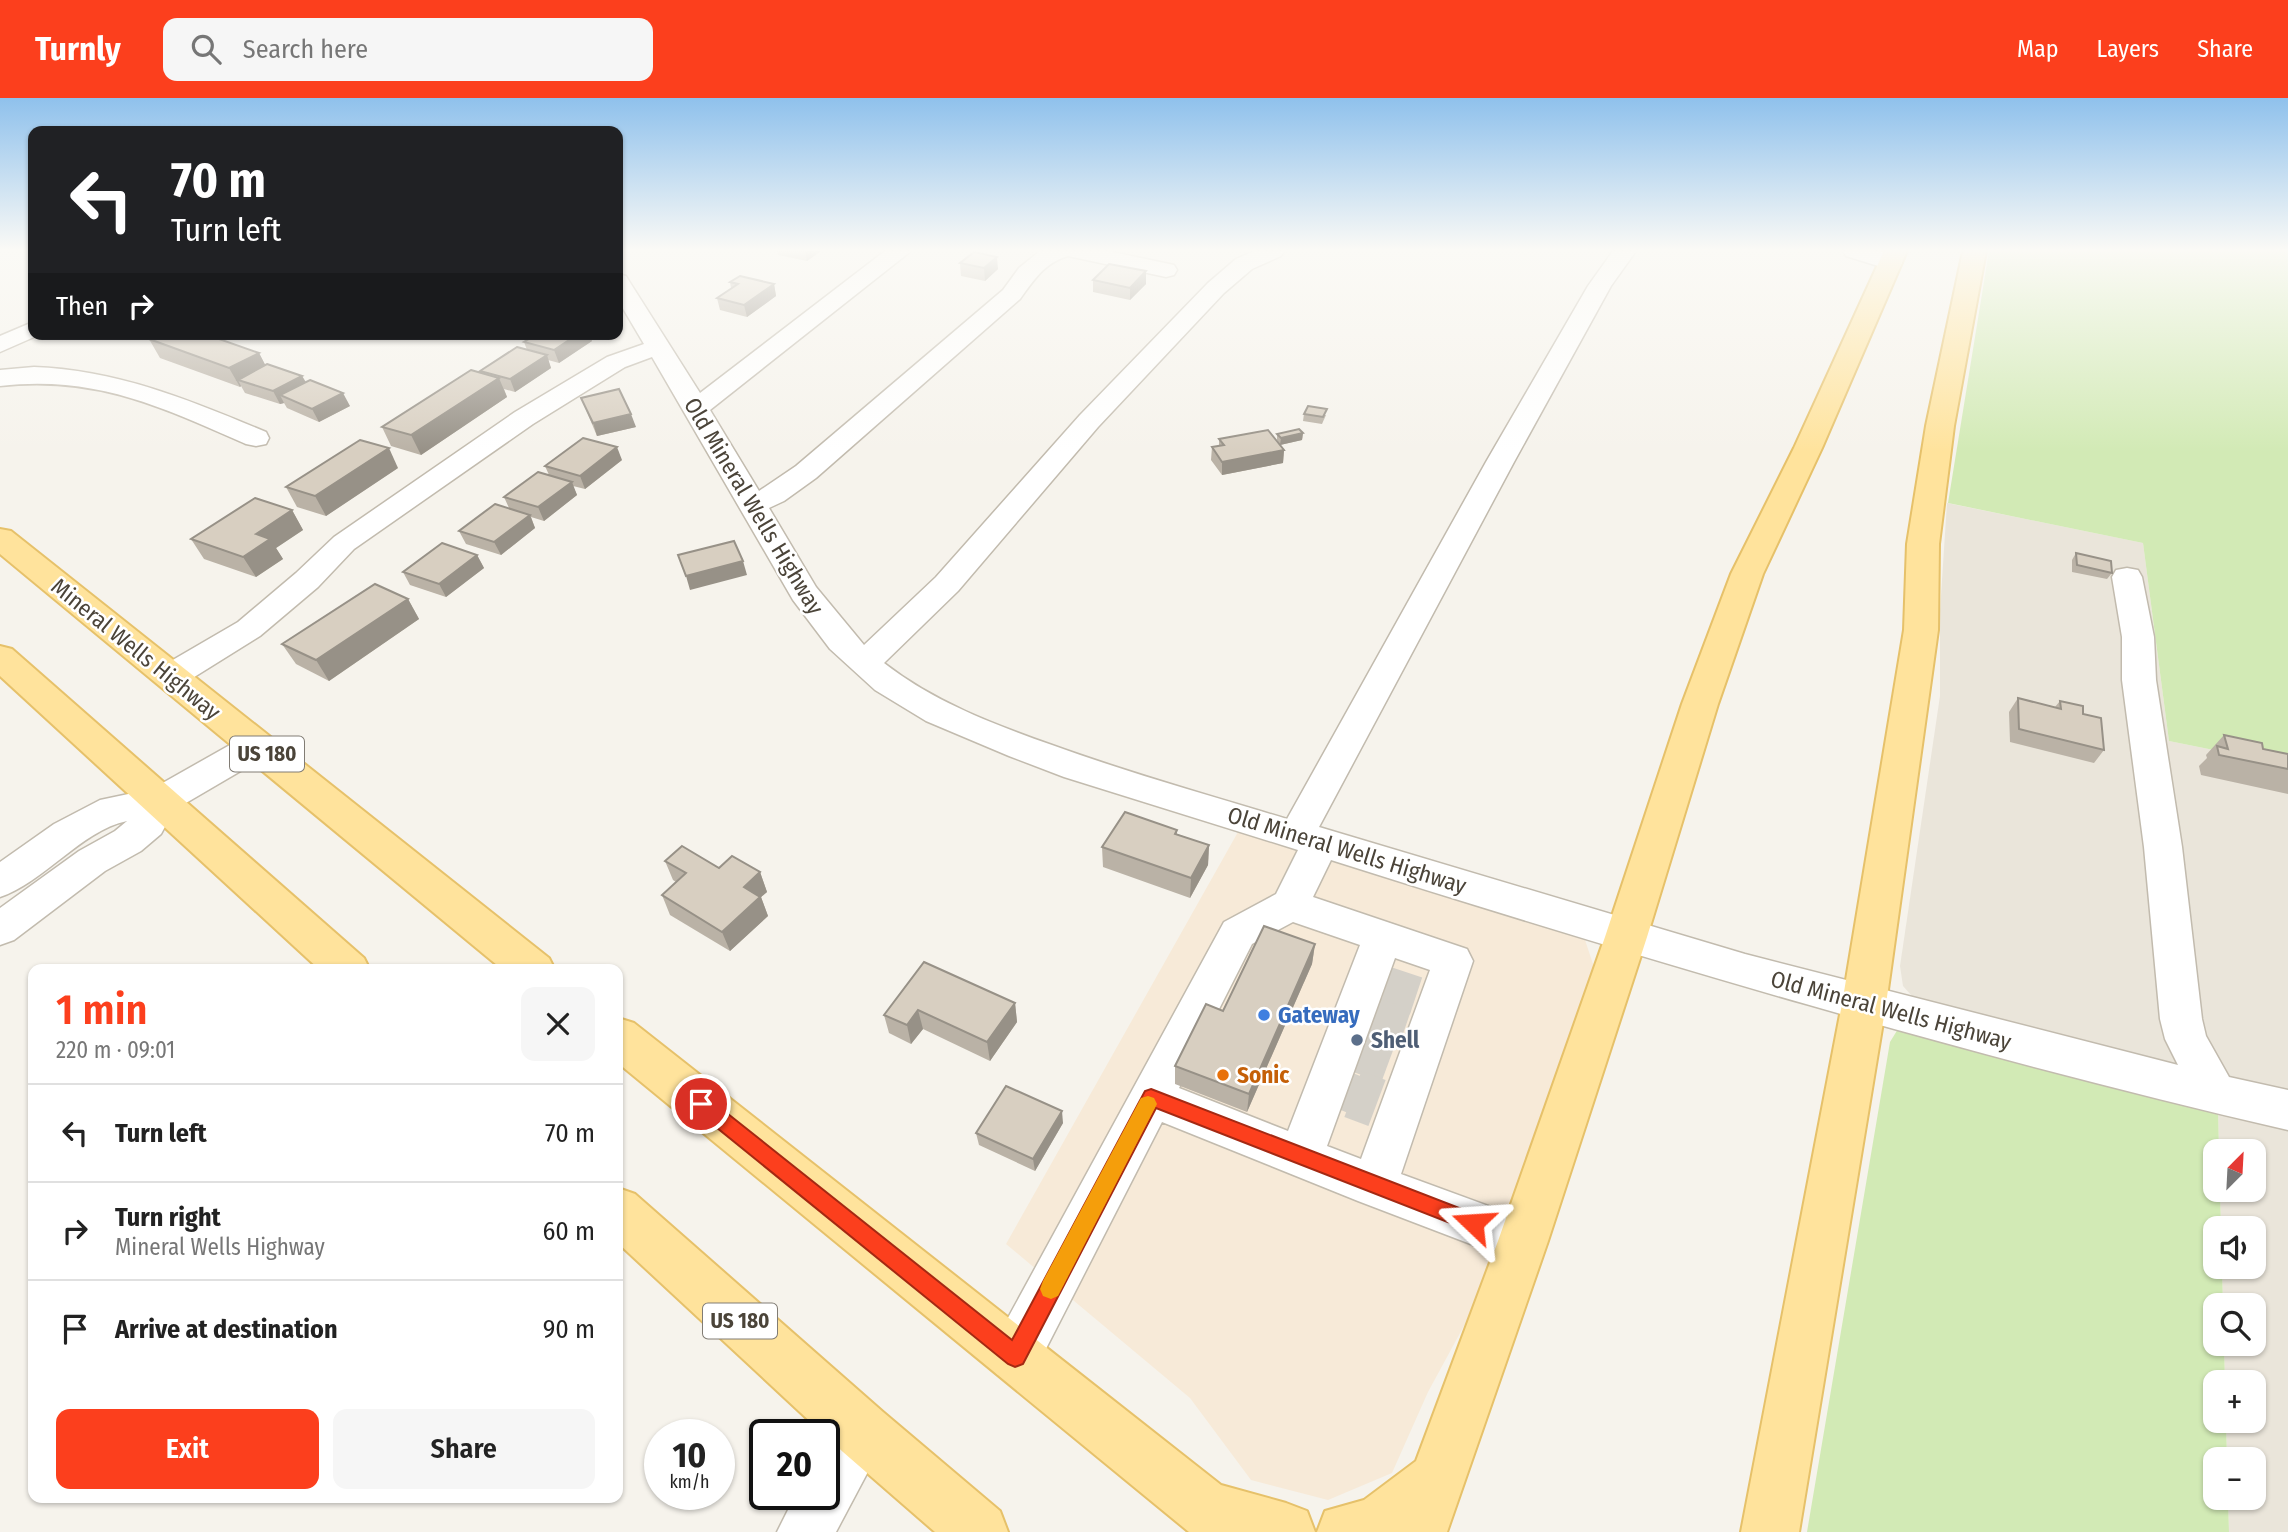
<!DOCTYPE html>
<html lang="en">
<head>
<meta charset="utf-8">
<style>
	:root { --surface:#fff; --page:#f6f6f6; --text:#222; --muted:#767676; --line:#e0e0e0; --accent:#fc3f1d }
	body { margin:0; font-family:"Fira Sans Condensed",sans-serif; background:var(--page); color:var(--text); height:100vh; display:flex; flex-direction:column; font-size:26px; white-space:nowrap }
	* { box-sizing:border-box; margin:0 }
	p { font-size:23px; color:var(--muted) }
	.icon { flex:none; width:38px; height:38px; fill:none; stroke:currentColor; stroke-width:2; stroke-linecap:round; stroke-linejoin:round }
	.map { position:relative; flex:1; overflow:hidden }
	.sheet { position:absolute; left:28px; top:866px; width:595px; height:539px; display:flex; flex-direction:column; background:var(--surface); border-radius:14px; box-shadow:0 2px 5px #0004 }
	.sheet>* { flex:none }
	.top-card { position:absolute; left:28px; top:28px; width:595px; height:214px; border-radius:14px; box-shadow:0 2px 5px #0004; background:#202124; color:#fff; overflow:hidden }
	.needle { width:46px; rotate:24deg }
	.controls { position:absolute; left:2203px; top:1041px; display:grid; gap:14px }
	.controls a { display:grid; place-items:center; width:63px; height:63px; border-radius:14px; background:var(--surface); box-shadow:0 2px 5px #0004; font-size:35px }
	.speed { position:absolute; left:644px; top:1321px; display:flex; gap:14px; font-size:35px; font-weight:700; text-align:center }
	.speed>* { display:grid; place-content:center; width:91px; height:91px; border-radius:50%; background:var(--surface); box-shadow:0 2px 5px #0004; line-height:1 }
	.speed small { font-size:18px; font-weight:400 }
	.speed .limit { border:4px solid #111; border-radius:10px; background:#fff; color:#111 }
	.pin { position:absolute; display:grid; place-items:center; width:60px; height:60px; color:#fff; margin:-30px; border:4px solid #fff; border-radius:50%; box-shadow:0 2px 7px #0007 }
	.me { position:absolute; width:77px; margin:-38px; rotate:290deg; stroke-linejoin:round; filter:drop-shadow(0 0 5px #0008) }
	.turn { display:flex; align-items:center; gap:24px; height:147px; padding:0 28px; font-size:32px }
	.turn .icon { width:91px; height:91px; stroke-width:2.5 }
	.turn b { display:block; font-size:49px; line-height:60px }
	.then { display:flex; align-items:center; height:66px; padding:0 28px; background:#0003; gap:14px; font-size:26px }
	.round { display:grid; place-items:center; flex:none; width:74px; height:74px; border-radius:14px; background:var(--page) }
	.head { display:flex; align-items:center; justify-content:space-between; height:119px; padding:0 28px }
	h1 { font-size:42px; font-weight:600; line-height:52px; color:var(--accent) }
	.cta { display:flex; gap:14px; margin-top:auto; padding:14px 28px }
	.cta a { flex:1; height:80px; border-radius:14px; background:var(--accent); color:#fff; font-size:28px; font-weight:600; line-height:80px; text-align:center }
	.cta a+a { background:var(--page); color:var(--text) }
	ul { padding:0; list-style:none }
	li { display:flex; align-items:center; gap:21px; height:98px; padding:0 28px; border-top:2px solid var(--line) }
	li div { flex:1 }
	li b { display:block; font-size:26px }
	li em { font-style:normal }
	header { display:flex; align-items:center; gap:42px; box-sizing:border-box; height:98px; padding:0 35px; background:var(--accent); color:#fff }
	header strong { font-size:33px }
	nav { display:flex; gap:38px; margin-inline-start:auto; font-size:24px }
	.search { width:490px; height:63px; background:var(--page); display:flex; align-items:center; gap:18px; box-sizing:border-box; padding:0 24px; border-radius:14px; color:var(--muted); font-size:26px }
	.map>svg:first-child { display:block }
</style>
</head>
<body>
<header>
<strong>Turnly</strong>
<div class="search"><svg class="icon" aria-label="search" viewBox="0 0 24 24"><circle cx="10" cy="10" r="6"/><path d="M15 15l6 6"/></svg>Search here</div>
<nav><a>Map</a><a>Layers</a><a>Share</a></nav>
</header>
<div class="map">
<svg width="2288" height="1434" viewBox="0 0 2288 1434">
	<rect width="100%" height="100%" fill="#f6f3ec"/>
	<g fill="#eae5da">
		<path d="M1947 405 2143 445 2169 643 2288 667V997L1920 907 1903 888 1900 868 1940 598V513Z"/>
		<path d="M2218 1011 2288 1028V1434H2229L2228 1400H2254V1362L2227 1361 2226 1323H2254V1284H2225L2224 1246H2254V1208L2223 1207 2222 1169H2254V1130H2221L2220 1092H2254V1054L2219 1053Z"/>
	</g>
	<path fill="#f7ead8" d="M1238 734 1585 842 1597 878 1472 1213 1428 1294 1392 1375 1328 1402 1251 1382 1190 1300 1006 1146Z"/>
	<g fill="#d2eab5">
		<path d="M1989 153H2288V667L2169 643 2143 445 1948 405Z"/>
		<path d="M1898 931 2218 1011 2219 1053 2216 1054V1092H2220L2221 1130H2216V1169H2222L2223 1207 2216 1208V1246H2224L2225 1284H2216V1323H2226L2227 1361 2216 1362V1400H2228L2229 1434H1807L1890 944Z"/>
	</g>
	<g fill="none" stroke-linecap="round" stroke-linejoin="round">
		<g stroke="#d4d0c8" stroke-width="39" stroke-dasharray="39 19" stroke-linecap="butt">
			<path d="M1386 888 1416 898"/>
			<path d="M1373 919 1405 930"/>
			<path d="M1358 955 1388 966"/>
			<path d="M1343 992 1358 998"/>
		</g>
		<path stroke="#d4d0c8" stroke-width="49" stroke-dasharray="49 24" stroke-linecap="butt" d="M1353 996 1377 1005"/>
		<defs>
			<g id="minor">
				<path d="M885 153H911L710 312 759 393 796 368 1003 192 1019 170 1040 153H1108L1174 167 1177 172 1174 177 1166 179 1068 158C1044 165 1034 182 1020 201L816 380 784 403 769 410 816 489 864 547 936 479 1080 317 1208 185 1236 161 1254 153H1284L1281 158 1252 171 1224 195 1098 329 958 493 884 565C934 604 993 626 1052 647 1129 675 1208 697 1287 721L1486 364 1588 188 1613 153H1636L1611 188 1514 364 1319 729 1745 856 2178 967 2165 941 2160 921 2144 749 2122 582V539L2112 479 2116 472 2127 470 2138 472 2142 479 2154 539 2156 582 2182 749 2202 921 2206 938 2229 979 2288 992V1032C1965 957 1647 862 1331 762L1313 799 1467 851 1473 863 1401 1076 1540 1127 1547 1143 1540 1159 1523 1166 1358 1103 1162 1024 1033 1276 1015 1283 997 1276 990 1258 997 1240 1224 824 1276 796 1298 752 1064 679 1009 658 926 623 875 592 830 551 793 502 652 259 625 269 533 326 354 451 318 489 260 538 183 586 171 589 159 586 154 578 159 570 238 524 296 475 334 439 515 314 607 259 644 246 618 202V176L626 178 629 183 700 295ZM1293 824 1360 847 1288 1033 1179 990 1252 846ZM1395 860 1430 872 1361 1061 1327 1048Z"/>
				<path d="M1843 153C1861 153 1890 149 1902 165L1899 170 1891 172 1846 158Z"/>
				<path d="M33 224V236H41L0 254V238Z"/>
				<path d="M34 269C117 272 190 302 266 334L269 340 266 346 256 348 246 346C161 309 96 277 0 288V272Z"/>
				<path d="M256 636 268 639 273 648 268 657 174 712 161 736 141 753 105 773 14 842 0 847V810L79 753 115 733 127 723C82 732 43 785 0 799V764L54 726 100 702 152 691 244 639Z"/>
				<path d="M863 1308 882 1315 889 1334 836 1434H777L796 1396H824C824 1358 822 1325 863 1308Z"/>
			</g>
			<g id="major">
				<path d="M1884 153H1907L1822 350 1763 476 1718 606 1647 839 1548 1143 1447 1434H1317L1325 1413 1364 1402 1416 1363 1498 1143 1605 839 1682 606 1731 476 1794 350Z"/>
				<path d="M1963 153H1986L1954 328 1939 446 1938 532 1886 906 1799 1434H1741L1842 906 1904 532 1907 446 1926 328Z"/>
				<path d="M0 431 11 433 549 860 555 872H503L0 456Z"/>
				<path d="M0 548 12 551 364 860 370 872H320L0 578Z"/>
				<path d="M618 920 634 925 1221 1387 1286 1405 1307 1413 1315 1434H1189L618 965Z"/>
				<path d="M618 1090 635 1096 883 1314 1000 1413 1008 1434H935L843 1354 618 1145Z"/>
			</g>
		</defs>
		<use href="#minor" stroke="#c2bbae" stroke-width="3"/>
		<use href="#major" stroke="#e6c16a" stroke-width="4"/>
		<use href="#minor" fill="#fff" fill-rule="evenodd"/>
		<use href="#major" fill="#ffe39c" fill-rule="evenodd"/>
	</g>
	<g fill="#bab2a6">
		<path d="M777 153H821L807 163 778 157Z"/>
		<path d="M960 165 998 171 985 183 961 178Z"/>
		<path d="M1146 173V186L1130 202 1093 194V182Z"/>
		<path d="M730 184 774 186 776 198 747 219 720 212 717 200 731 190Z"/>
		<path d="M376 236H409L399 242Z"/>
		<path d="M149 241 259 255 265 267 302 278 306 284 350 308 319 324 287 310 284 305 280 306 245 295 241 288 240 289 160 260Z"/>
		<path d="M592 243 559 265 548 262 551 270 515 294 504 291 507 299 421 357 391 348 382 329 481 275 480 273 527 252 524 244Z"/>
		<path d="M581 300 636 329 597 338Z"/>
		<path d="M1304 316 1326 317 1322 326 1303 323Z"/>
		<path d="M1303 335 1302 342 1280 347 1277 342V336Z"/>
		<path d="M1219 341 1284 352 1283 365 1222 377 1211 362 1212 349 1219 348Z"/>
		<path d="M622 362 585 391 573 388 577 397 544 423 531 419 535 430 501 457 466 446 459 433 509 410 504 399 549 377 545 368Z"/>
		<path d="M398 370 326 418 297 409 286 389Z"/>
		<path d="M292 412 303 432 276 450 283 461 256 479 204 461 191 441Z"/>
		<path d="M2076 455 2112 475 2107 481 2072 474V462Z"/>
		<path d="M477 457 484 470 446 499 410 487 403 474Z"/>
		<path d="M408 501 419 521 329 583 296 566 282 546Z"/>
		<path d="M2018 600 2055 609 2060 603 2083 616 2104 652 2094 665 2010 644 2009 614Z"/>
		<path d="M2224 637 2263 651 2288 656V696L2201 677 2199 668 2207 660 2206 657Z"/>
		<path d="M1177 732V736L1209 747 1208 767 1190 800 1103 769 1102 749Z"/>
		<path d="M665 763 760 774 767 794 761 799 768 818 730 853 670 817 662 797 676 784 673 782Z"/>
		<path d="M1315 846 1312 866 1247 1014 1175 986V968L1223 913Z"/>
		<path d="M924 864 1015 905 1017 924 990 963 923 931 911 946 889 935 884 917Z"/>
		<path d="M1063 1025 1035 1073 979 1047 976 1035Z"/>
	</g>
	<g fill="#979187">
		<path d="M805 153H821L807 163Z"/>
		<path d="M997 159 998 171 985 183 984 170Z"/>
		<path d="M1146 173V186L1130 202V190Z"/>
		<path d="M774 186 776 198 747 219 744 207Z"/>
		<path d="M396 236H409L399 242Z"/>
		<path d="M578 236H590L592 243 559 265 554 252Z"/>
		<path d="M259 255 269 274 238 282 241 288 240 289 229 270Z"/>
		<path d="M547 257 551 270 515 294 510 281Z"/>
		<path d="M302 278 309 290 280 297 284 305 280 306 273 293Z"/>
		<path d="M499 280 507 299 421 357 411 337Z"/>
		<path d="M343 295 350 308 319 324 312 311Z"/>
		<path d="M631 316 636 329 597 338 593 325Z"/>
		<path d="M1303 335 1302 342 1280 347 1281 340Z"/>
		<path d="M617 349 622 362 585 391 580 378Z"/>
		<path d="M389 350 398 370 326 418 315 398Z"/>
		<path d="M1284 352 1283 365 1222 377V364Z"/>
		<path d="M572 384 577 397 544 423 538 409Z"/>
		<path d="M292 412 303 432 276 450 283 461 256 479 243 459 256 436Z"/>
		<path d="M530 417 535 430 501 457 494 444Z"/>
		<path d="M477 457 484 470 446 499 439 486Z"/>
		<path d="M743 463 747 477 690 492 686 478Z"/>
		<path d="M408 501 419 521 329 583 316 562Z"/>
		<path d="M1209 747 1208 767 1190 800 1191 780Z"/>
		<path d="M760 774 767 794 761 799 768 818 730 853 722 834 744 789Z"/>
		<path d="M1315 846 1312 866 1247 1014 1249 996Z"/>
		<path d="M1015 905 1017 924 990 963 987 944Z"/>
		<path d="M918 912 923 931 911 946 907 927Z"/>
		<path d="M1062 1013 1063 1025 1035 1073 1033 1061Z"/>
	</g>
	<g fill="#d8cfc1" stroke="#979187" stroke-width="2">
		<path d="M974 154 997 159 984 170 960 165Z"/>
		<path d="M1109 166 1146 173 1130 190 1093 182Z"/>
		<path d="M740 178 774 186 744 207 717 200 738 186 730 184Z"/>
		<path d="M159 236H205L259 255 229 270 149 241Z"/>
		<path d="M537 236H578L554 252 524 244Z"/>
		<path d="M517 249 547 257 510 281 480 273Z"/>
		<path d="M267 266 302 278 273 293 238 282Z"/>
		<path d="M471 272 499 280 411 337 382 329Z"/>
		<path d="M310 282 343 295 312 311 280 297Z"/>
		<path d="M619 291 631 316 593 325 581 300Z"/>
		<path d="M1308 308 1327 311 1323 319 1304 316Z"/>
		<path d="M1299 331 1303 335 1281 340 1277 336Z"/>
		<path d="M1268 332 1284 352 1222 364 1212 349 1224 347 1219 341Z"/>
		<path d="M583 340 617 349 580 378 545 368Z"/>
		<path d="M360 342 389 350 315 398 286 389Z"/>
		<path d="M538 374 572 384 538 409 504 399Z"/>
		<path d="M255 400 292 412 256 436 270 441 243 459 191 441Z"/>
		<path d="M495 406 530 417 494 444 459 433Z"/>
		<path d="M734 443 743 463 686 478 678 457Z"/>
		<path d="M442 445 477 457 439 486 403 474Z"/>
		<path d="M2076 455 2111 463 2112 475 2077 467Z"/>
		<path d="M375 486 408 501 316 562 282 546Z"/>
		<path d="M2018 600 2061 611 2060 603 2083 608V616L2101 620 2104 652 2019 631Z"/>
		<path d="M2224 637 2262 645 2263 651 2288 656V671L2219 657 2217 648 2228 651Z"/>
		<path d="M1125 714 1177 732 1175 736 1209 747 1191 780 1102 749Z"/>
		<path d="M682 748 719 770 732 758 760 774 744 789 760 799 722 834 662 797 686 775 665 763Z"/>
		<path d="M1264 828 1315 846 1249 996 1175 968 1206 906 1223 913Z"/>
		<path d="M924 864 1015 905 987 944 918 912 907 927 884 917Z"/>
		<path d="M1006 988 1062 1013 1033 1061 976 1035Z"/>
	</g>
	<linearGradient id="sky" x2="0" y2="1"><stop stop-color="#8fc1ec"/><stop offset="0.43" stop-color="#fbfaf6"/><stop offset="1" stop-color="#fbfaf6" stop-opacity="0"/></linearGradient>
	<rect width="2288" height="354" fill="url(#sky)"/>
	<path fill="#fc3f1d" stroke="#a42913" stroke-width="2" d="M1151 991 1480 1118 1483 1125 1480 1131 1473 1134 1156 1010 1023 1266 1015 1269 1008 1266 695 1012 692 1006 695 1000 701 997 708 1000 1012 1242 1145 993Z"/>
	<path fill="#f59e0b" d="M1148 998 1154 1000 1157 1006 1058 1198 1051 1201 1043 1198 1040 1191 1043 1183 1141 1000Z"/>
	<circle fill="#3f7fe0" stroke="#fff" stroke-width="2.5" cx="1264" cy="917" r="7"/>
	<circle fill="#5c6f8a" stroke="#fff" stroke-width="2.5" cx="1357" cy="942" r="7"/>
	<circle fill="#e8710a" stroke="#fff" stroke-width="2.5" cx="1223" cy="977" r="7"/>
	<g text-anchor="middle" stroke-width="5" stroke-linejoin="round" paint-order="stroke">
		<g fill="#fff" stroke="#817c74" stroke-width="2">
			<rect x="230" y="638.5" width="74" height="35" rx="5"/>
			<rect x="703" y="1205.5" width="74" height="35" rx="5"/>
		</g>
		<g font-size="21" font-weight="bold" fill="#4b4439">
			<text x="267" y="663">US 180</text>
			<text x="740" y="1230">US 180</text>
		</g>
		<g font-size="23" fill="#4b4439" stroke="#fff">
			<text transform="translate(754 408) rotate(59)" y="8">Old Mineral Wells Highway</text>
			<text transform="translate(136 551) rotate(39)" y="8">Mineral Wells Highway</text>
			<text transform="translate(1347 752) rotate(17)" y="8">Old Mineral Wells Highway</text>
			<text transform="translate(1891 912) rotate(15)" y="8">Old Mineral Wells Highway</text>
		</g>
		<g font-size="23" font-weight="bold" fill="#366cbe" stroke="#fff" text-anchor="start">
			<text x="1278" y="925">Gateway</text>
		</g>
		<g font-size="23" font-weight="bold" fill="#4e5e75" stroke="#fff" text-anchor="start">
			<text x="1371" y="950">Shell</text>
		</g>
		<g font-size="23" font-weight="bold" fill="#c56008" stroke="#fff" text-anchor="start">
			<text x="1237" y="985">Sonic</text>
		</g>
	</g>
</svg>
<div class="controls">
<a><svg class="needle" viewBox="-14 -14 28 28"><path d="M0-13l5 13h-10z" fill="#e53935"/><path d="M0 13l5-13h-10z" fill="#767676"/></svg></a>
<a><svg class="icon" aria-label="sound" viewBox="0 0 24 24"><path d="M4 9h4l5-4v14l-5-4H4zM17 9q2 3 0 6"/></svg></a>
<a><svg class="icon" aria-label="search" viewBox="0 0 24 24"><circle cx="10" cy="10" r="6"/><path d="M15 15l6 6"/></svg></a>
<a>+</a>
<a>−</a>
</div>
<div class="speed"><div>10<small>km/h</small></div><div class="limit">20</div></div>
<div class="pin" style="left:701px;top:1006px;background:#d93025"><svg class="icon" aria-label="arrive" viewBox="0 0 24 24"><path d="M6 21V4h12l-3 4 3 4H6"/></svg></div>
<svg class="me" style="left:1473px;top:1125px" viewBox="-20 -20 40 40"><path d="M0-17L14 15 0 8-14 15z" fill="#fc3f1d" stroke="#fff" stroke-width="4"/></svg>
<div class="top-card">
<div class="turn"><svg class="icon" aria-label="left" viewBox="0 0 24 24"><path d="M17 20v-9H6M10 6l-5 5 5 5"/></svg><div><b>70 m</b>Turn left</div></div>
<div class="then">Then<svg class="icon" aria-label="right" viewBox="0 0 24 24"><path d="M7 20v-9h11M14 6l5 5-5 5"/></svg></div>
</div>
<section class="sheet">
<div class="head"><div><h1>1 min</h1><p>220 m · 09:01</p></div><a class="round"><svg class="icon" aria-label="close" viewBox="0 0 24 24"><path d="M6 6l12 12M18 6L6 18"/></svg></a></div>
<ul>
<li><svg class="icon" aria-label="left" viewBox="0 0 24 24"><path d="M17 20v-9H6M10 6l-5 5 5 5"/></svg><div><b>Turn left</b></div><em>70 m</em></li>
<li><svg class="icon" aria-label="right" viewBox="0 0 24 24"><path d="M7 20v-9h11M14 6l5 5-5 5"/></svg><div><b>Turn right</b><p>Mineral Wells Highway</p></div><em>60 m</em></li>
<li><svg class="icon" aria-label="arrive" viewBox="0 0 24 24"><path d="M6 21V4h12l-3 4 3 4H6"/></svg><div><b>Arrive at destination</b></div><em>90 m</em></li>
</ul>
<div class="cta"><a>Exit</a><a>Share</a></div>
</section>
</div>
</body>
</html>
